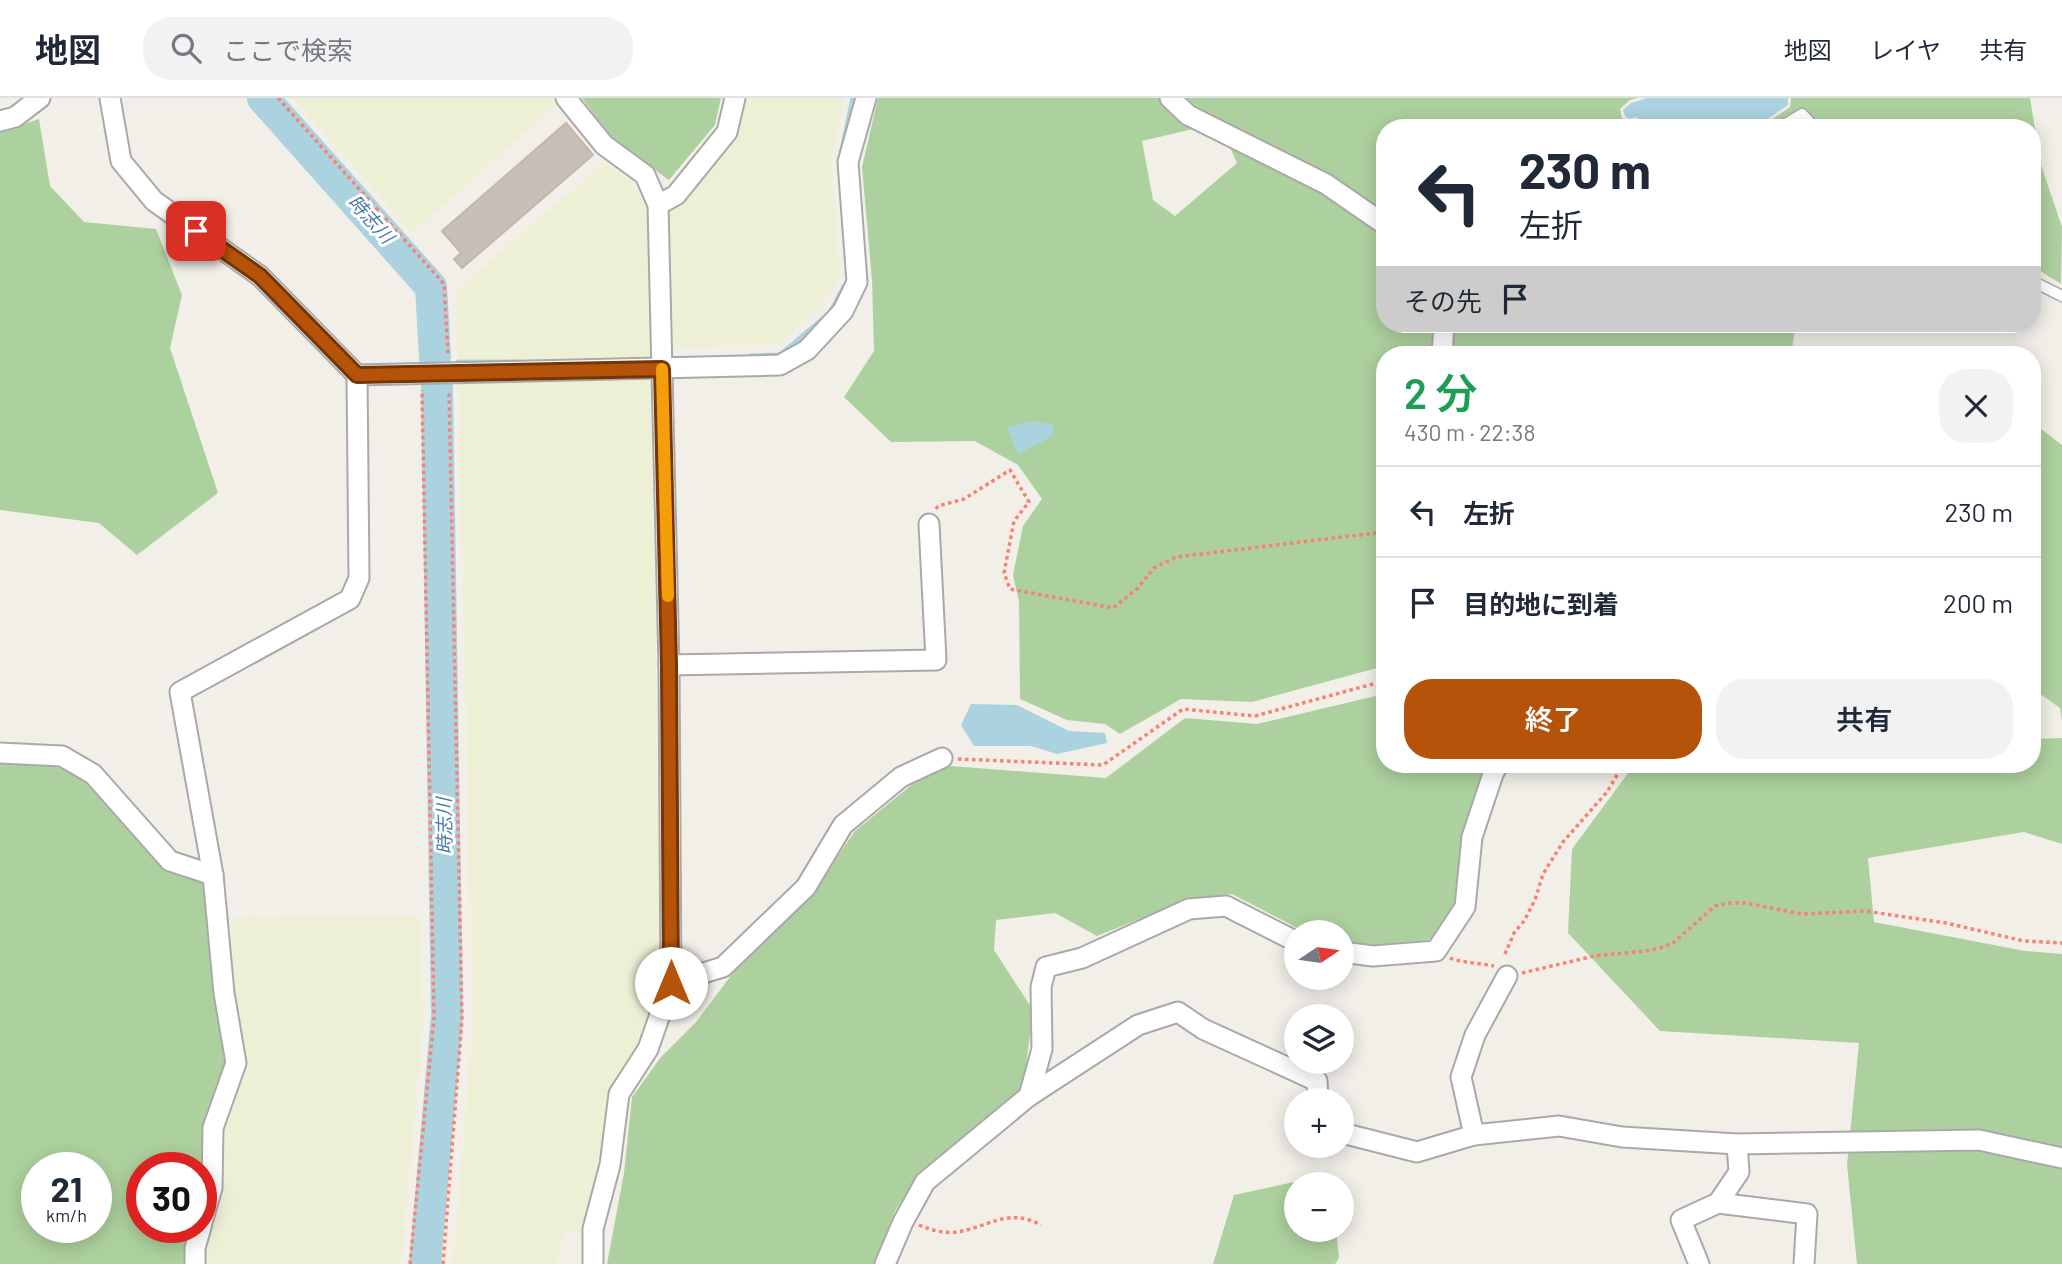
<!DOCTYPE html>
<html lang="ja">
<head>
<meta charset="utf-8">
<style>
	:root { --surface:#fff; --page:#f2f2f3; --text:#1f2937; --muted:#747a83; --line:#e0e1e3; --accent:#b45309 }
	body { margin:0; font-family:Barlow,"Noto Sans JP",sans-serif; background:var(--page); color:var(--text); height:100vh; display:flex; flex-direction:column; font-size:26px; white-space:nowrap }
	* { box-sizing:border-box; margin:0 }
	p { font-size:23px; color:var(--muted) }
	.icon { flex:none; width:38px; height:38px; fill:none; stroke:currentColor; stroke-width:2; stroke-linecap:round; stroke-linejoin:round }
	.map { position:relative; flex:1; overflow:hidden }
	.panel { position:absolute; left:1376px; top:248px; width:665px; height:427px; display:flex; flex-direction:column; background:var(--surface); border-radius:28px; box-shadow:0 4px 18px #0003 }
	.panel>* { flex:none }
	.hud { position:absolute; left:1376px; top:21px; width:665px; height:214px; border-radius:28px; box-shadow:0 4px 18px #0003; background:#fff; color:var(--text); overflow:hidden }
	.needle { width:46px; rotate:77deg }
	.fabs { position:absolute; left:1284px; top:822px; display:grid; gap:14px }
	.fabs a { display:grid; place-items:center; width:70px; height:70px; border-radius:50%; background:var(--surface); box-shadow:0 4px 18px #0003; font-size:35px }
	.speed { position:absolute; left:21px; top:1054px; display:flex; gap:14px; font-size:35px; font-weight:700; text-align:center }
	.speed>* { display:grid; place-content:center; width:91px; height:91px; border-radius:50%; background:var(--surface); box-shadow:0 4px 18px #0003; line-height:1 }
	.speed small { font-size:18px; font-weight:400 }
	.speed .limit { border:10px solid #d22; background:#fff; color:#111 }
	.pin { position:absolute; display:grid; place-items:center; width:60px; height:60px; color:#fff; margin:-30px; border-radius:14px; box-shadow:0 4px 10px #0006 }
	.me { position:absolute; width:77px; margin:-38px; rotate:0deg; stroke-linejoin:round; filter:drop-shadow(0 0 5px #0008) }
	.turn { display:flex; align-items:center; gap:24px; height:147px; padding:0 28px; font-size:32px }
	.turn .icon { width:91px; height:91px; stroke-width:2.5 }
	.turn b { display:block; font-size:49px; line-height:60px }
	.then { display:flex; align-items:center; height:66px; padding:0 28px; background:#0003; gap:14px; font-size:26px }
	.round { display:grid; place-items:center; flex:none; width:74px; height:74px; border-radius:28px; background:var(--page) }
	.overview { display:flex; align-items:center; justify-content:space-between; height:119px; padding:0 28px }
	h1 { font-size:42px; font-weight:600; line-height:52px; color:#1e9e55 }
	.action { display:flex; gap:14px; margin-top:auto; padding:14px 28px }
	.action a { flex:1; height:80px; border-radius:28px; background:var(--accent); color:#fff; font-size:28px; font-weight:600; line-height:80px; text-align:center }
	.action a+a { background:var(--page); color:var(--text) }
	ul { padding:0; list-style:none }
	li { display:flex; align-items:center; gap:21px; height:91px; padding:0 28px; border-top:2px solid var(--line) }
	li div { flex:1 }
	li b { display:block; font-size:26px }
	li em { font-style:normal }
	header { display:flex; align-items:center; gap:42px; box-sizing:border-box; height:98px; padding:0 35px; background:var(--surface); border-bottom:2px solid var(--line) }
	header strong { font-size:33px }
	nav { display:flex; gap:38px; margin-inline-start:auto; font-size:24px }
	.search { width:490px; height:63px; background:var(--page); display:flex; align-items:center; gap:18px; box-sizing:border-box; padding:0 24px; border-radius:28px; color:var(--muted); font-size:26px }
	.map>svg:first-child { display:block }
</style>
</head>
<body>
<header>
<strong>地図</strong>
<div class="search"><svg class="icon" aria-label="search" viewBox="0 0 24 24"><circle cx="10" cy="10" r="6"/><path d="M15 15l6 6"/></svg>ここで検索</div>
<nav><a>地図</a><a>レイヤ</a><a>共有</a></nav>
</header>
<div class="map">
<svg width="2062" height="1166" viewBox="0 0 2062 1166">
	<rect width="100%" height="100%" fill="#f2efe9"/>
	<g fill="#eef0d5">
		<path d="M293 0H554L558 5 412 135Z"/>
		<path d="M747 0H844L831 62 840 180 823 206 779 246 650 250 661 883 640 942 609 995 601 1064 581 1135H565L556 1166H453L473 925 456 193 603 65 633 82 647 114H670L688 100 739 37Z"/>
		<path d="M420 819 423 924 401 1166H206V1149L225 1095 224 1030 248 966 234 894 231 820Z"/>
	</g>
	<g fill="#add19e" fill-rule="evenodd">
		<path d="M582 0H721L715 27 669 82 614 43Z"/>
		<path d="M878 0H1638L1630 2 1620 11 1622 20 1628 24 1635 22 1642 30H1384V226H1796L1791 257H1384V563L1377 570 1252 604 1181 601 1120 636 1105 626 1067 622 1020 601 1019 504 1013 477 1023 428 1042 401 1018 367 975 343 891 344 844 299 874 253 872 182 862 69ZM1219 25 1237 65 1175 118 1153 102 1142 43Z"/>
		<path d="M1791 0H2030L2041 67 2062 129 2061 186 2032 168V30H1759L1790 9Z"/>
		<path d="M39 21 50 88 84 124 156 131 182 197 170 250 218 395 137 457 99 425 0 412V34Z"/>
		<path d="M2032 324 2062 347V623L2060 610 2032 590Z"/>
		<path d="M1384 596V667H1485L1457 805 1434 841 1378 848 1342 842V835H1307L1232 796 1190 801 1097 838 1055 815 996 822 994 852 1033 912 1023 992 918 1077 895 1113 874 1166H607L624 1075 632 999 661 959 696 924 733 875 812 796 855 733 915 684 951 668 1106 680 1185 620 1257 626Z"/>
		<path d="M2062 640V746L2024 734 1868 760 1874 824 2025 853 2062 856V1166H1857L1847 1067 1859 945 1660 933 1568 835 1572 751 1634 667H2032V641Z"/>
		<path d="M7 663 63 670 87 685 166 773 203 784 214 898 226 964 205 1030 204 1092 201 1100V1069H142V1129H192L186 1146 185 1166H0V664ZM37 1069H96V1129H37Z"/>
		<path d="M1294 1084 1297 1087V1132H1336L1339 1160 1335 1166H1213L1234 1097Z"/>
	</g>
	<g fill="#aad3df">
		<path d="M1647 0H1788V7L1755 30H1645L1644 26 1636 19 1629 21 1625 18 1623 12 1631 5Z"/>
		<path d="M1035 323 1054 327 1053 338 1018 356 1007 329Z"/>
		<path d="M971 606 1017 607 1069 633 1105 635 1107 645 1057 656 1031 648H974L961 627Z"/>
	</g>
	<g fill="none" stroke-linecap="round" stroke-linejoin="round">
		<g stroke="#aad3df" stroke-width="5">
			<path d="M842 52 853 0"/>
			<path d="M751 258 780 257 830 215 844 189"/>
			<path d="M458 264H518"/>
		</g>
		<g stroke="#aad3df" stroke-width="32">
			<path d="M263 0 431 189 435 259"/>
			<path d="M425 1166 447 917 437 290"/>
		</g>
	</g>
	<path fill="#c7bfb8" stroke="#c4b6ab" stroke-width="2" d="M566 25 593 57 462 170 454 161 461 155 442 133Z"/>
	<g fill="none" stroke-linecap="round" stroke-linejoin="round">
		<defs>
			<g id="service">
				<path d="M1779 30 1802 16 1815 30"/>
				<path d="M2032 183 2062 198"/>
			</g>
			<g id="minor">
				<path d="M110 0 121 63 154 103 260 178 357 277 359 480 350 501 180 594 213 777 224 895 236 965 213 1030 212 1090 201 1128"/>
				<path d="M566 0 604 47 645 77 658 107 669 567 671 885 648 951 619 996 610 1067 593 1131V1166"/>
				<path d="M1170 0 1188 17 1326 86 1384 126"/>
				<path d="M0 23 15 19 40 0"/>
				<path d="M658 107 676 97 727 34 735 0"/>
				<path d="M1442 257 1444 226"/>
				<path d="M357 277 780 267 807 252 843 213 857 184 848 64 866 0"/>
				<path d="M669 567 936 562 929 426"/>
				<path d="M0 655 62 658 93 676 170 763 213 777"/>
				<path d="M1342 854 1373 858 1436 853 1465 809 1472 739 1493 676 1498 667"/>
				<path d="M671 885 723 869 806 789 843 727 901 679 942 660"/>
				<path d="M1029 998 1042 951 1041 889 1046 869 1082 860 1189 811 1226 808 1297 844"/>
				<path d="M1342 1035 1417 1054 1474 1037 1559 1028 1622 1039 1737 1046 1979 1042 2062 1060"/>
				<path d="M1474 1037 1461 979 1475 937 1507 878"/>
				<path d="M1718 1105 1807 1116 1804 1166"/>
				<path d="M195 1166V1150L201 1129"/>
				<path d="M885 1166 903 1124 925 1084 1029 998 1138 927 1178 914 1203 931 1317 983 1318 1003"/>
				<path d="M1699 1166 1681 1122 1718 1105 1739 1074 1737 1046"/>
			</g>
		</defs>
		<use href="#service" stroke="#a9a9a9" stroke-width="13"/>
		<use href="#minor" stroke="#a9a9a9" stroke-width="23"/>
		<g stroke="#fa8072" stroke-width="3.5" stroke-dasharray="3.5 3.5" stroke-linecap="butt">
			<path d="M278 0 444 186 448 257"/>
			<path d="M936 411 938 408 964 401 1010 372 1029 404 1014 423 1004 475 1010 491 1113 510 1137 491 1154 470 1176 459 1384 434"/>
			<path d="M958 661 1103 667 1183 611 1255 618 1384 583"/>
			<path d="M1505 856 1514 835 1524 823 1535 802 1543 776 1563 744 1607 694 1623 667"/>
			<path d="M1450 860C1462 865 1480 865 1494 868"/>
			<path d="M1522 875 1594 858 1645 853 1660 850 1673 845 1715 808 1731 805H1745L1802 816 1865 813 1946 825 2024 843 2062 845"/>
			<path d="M919 1127C931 1132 944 1136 957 1134 989 1129 1008 1109 1041 1127"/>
			<path d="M410 1166 434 920 422 292"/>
			<path d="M443 1166 462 921 449 293"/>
		</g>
		<use href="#service" stroke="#fff" stroke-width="10"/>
		<use href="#minor" stroke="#fff" stroke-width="19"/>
	</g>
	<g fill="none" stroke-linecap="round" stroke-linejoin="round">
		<defs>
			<path id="route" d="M196 133 260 178 357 277 662 271 669 567 671 885"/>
		</defs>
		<use href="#route" stroke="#753606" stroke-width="18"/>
		<use href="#route" stroke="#b45309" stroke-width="12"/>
		<path stroke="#f59e0b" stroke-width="12" d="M662 271 668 498"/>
	</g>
	<g text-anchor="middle" stroke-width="6" stroke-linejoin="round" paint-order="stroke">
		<g font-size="19" font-style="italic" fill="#4a7aab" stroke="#fff">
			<text transform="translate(371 121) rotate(48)" y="7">時志川</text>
			<text transform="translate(444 728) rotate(-91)" y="7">時志川</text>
		</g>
	</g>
</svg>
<div class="fabs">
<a><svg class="needle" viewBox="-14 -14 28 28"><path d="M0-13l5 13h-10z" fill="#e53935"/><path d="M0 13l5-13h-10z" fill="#747a83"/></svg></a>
<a><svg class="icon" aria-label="layers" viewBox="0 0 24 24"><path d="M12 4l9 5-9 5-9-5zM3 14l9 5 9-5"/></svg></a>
<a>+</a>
<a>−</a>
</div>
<div class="speed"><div>21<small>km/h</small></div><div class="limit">30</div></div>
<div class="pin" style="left:196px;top:133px;background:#d93025"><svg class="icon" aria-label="arrive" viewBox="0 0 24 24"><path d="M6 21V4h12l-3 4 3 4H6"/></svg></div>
<svg class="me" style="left:671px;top:885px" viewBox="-20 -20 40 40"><circle r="19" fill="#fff"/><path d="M0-13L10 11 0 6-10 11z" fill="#b45309"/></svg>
<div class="hud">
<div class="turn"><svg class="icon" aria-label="left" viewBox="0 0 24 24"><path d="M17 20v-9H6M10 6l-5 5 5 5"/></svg><div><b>230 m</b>左折</div></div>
<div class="then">その先<svg class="icon" aria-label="arrive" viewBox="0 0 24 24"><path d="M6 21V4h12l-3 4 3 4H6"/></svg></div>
</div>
<section class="panel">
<div class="overview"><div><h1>2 分</h1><p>430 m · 22:38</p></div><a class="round"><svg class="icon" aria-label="close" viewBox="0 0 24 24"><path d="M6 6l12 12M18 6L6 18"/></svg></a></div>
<ul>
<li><svg class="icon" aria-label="left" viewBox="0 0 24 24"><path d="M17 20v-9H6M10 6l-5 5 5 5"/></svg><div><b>左折</b></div><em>230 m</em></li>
<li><svg class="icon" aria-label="arrive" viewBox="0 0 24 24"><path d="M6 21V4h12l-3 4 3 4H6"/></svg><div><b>目的地に到着</b></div><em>200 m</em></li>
</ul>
<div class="action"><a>終了</a><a>共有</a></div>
</section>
</div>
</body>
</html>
